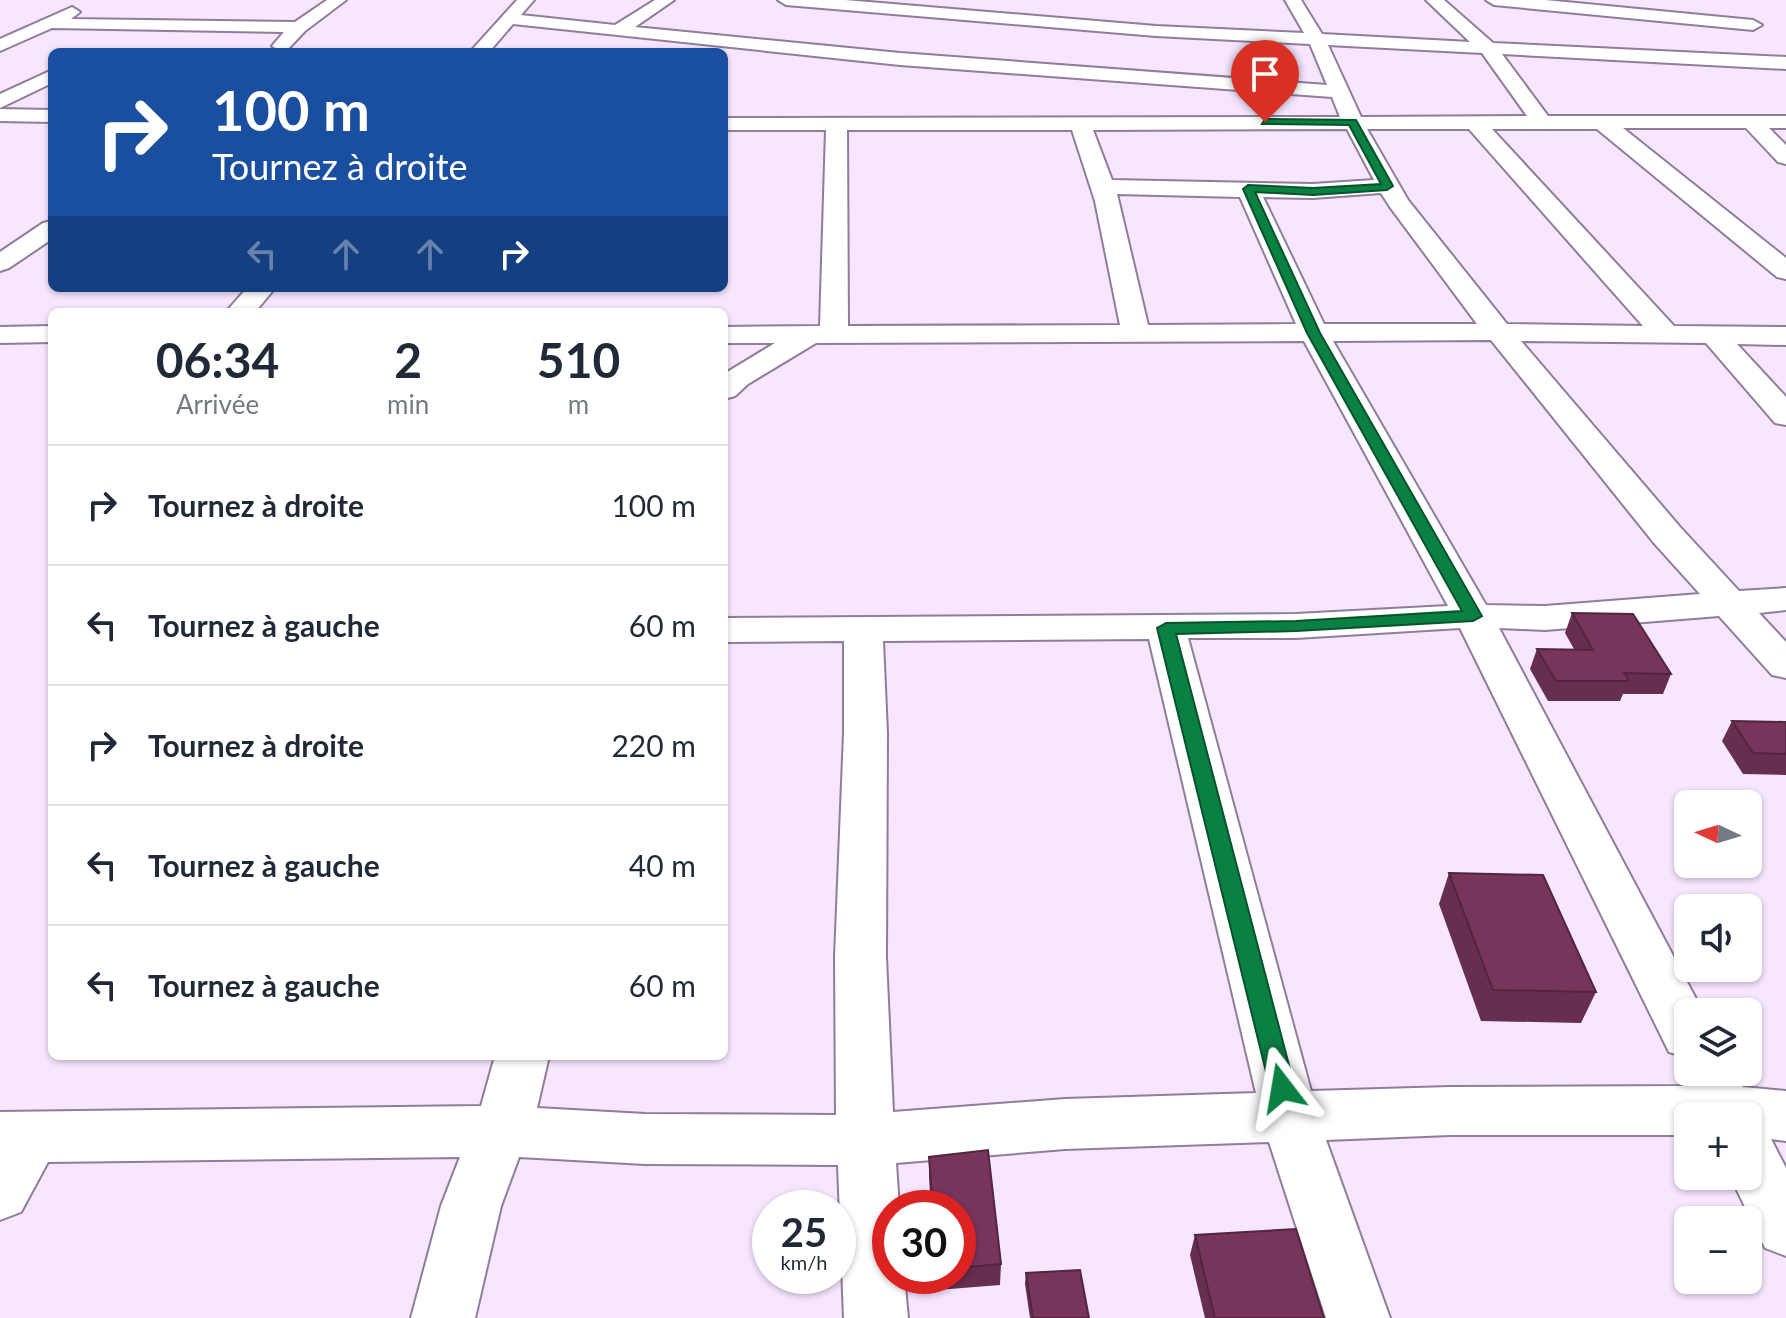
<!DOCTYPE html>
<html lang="fr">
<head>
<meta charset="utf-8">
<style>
	:root { --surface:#fff; --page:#f2f2f3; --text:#1f2937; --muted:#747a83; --line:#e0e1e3 }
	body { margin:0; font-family:Lato,sans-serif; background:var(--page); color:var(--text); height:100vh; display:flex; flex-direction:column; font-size:30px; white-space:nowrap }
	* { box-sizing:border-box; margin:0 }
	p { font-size:26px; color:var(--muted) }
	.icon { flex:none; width:44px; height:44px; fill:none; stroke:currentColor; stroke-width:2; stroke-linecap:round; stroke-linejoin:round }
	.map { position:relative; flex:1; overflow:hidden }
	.drawer { position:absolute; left:48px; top:308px; width:680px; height:752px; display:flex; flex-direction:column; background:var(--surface); border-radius:12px; box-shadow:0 2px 6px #0004 }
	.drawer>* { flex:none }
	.top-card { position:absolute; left:48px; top:48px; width:680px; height:244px; border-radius:12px; box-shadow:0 2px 6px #0004; background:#1a4fa0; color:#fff; overflow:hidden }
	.needle { width:52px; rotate:274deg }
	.fabs { position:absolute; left:1674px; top:790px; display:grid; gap:16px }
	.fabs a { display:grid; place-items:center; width:88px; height:88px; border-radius:12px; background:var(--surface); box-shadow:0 2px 6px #0004; font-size:40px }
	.speed { position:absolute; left:752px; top:1190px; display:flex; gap:16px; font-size:40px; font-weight:700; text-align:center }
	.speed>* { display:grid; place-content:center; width:104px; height:104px; border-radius:50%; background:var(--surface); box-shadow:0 2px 6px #0004; line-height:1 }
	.speed small { font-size:20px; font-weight:400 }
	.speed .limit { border:12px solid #d22; background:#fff; color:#111 }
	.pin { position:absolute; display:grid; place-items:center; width:68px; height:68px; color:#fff; margin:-82px -34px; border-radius:50% 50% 50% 0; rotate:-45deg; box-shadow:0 0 8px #0007 }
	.pin .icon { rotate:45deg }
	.me { position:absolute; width:88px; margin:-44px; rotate:346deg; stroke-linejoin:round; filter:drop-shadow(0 0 6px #0008) }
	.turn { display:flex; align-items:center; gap:28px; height:168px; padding:0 32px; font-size:36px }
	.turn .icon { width:104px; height:104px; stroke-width:2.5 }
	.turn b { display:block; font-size:56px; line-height:68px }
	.lanes { display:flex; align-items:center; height:76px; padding:0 32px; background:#0003; justify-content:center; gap:40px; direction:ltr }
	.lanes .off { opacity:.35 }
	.eta { display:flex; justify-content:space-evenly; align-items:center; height:136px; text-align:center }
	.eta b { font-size:48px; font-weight:700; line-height:56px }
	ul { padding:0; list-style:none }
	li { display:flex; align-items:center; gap:24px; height:120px; padding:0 32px; border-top:2px solid var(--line) }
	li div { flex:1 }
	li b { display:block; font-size:30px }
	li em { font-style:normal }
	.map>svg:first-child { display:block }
</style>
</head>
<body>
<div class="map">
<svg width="1786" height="1318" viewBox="0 0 1786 1318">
	<rect width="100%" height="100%" fill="#f6e6ff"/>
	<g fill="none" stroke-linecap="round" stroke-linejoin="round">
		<defs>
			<g id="minor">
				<path d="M327 0H346L305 31 287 50 281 51 272 46 284 32 52 28 0 51V39L72 7 80 12 71 19 295 22Z"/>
				<path d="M517 0H534L521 15 615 25 655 0H674L635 27 900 53 1327 85 1310 44 1156 36 786 5 778 0H845L1156 26 1304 33 1285 0H1301L1322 34 1470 42 1426 0H1444L1493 43 1786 57V69L1502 54 1548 116H1786V128H1769L1786 145V164L1778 162 1746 128H1623L1786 258V279L1777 277 1597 129H1492L1674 326 1786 327V345L1737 344 1786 397V425L1775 423 1706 343 1521 341 1680 527 1739 591 1786 588V610L1759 613 1786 642V678L1772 675 1719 616 1545 630 1499 628 1703 1012H1688V1072H1734L1743 1087 1786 1091V1141L1771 1139 1786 1168V1256L1765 1248 1730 1176H1748V1116H1688V1135H1450L1326 1140 1390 1318H1326L1269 1142 1065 1149 896 1163 899 1208H890V1276H904L908 1318H844L838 1165 645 1164 519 1157 501 1206 475 1318H411L441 1206 460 1157 48 1162 21 1212 0 1220V1112L481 1106 495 1056H549L537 1108 645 1114 836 1115 835 957 844 733V641L724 642V618L1296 614 1448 606 1304 341 816 343 748 384 735 396 724 399V374L775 343H724V327L820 326 826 130H724V118L1340 117 1332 97 900 65 513 24 489 52H470ZM1328 45 1482 53 1527 116 1361 117ZM1347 129 1374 180 1313 184 1112 180 1093 130ZM1367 129H1469L1643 326 1507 324 1408 200ZM847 130H1072L1095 201 1120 325 848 326ZM1381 193 1390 207 1477 324H1324L1263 197 1313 198ZM1117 194 1240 197 1296 324 1148 325ZM1491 340 1654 543 1700 594 1545 606 1486 605 1333 341ZM1460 628 1669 1052 1686 1057 1679 1072 1685 1086 1450 1087 1311 1091 1188 638H1296ZM1149 639 1256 1093 1065 1099 893 1112 886 957 887 733 883 641Z"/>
				<path d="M1486 0H1545L1753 20 1762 25 1753 30 1494 5Z"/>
				<path d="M52 70V83L0 108V94Z"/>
				<path d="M0 109 52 110V122L0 121Z"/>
				<path d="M52 221V239L9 268 0 271V252L43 223Z"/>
				<path d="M247 288H275L255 312H226Z"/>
				<path d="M52 326V342L0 343V327Z"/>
			</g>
		</defs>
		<use href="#minor" stroke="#8f7d99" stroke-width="4"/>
		<use href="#minor" fill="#fff" fill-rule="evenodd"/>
	</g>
	<g fill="#662e4f">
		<path d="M1572 613 1671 674 1663 694H1623L1620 701H1548L1530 669 1537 649H1574L1565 633Z"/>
		<path d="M1732 721 1786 722V775L1743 774 1722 741Z"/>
		<path d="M1449 873 1596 992 1581 1023 1481 1021 1439 904Z"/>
		<path d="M929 1157 1001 1264 1000 1285 937 1290 936 1276H958V1208H931L929 1178Z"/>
		<path d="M1195 1235 1324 1318H1205L1190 1255Z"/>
		<path d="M1026 1273 1089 1318H1030L1025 1284Z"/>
	</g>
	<g fill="#77355c" stroke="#532540" stroke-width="2">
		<path d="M1572 613 1633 614 1671 674 1624 673 1629 681H1556L1537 649 1593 650Z"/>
		<path d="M1732 721 1786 722V754L1753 753Z"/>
		<path d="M1449 873 1543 875 1596 992 1493 990Z"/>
		<path d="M988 1150 1001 1264 958 1268V1208H933L929 1157Z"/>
		<path d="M1296 1229 1324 1318H1215L1195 1235Z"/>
		<path d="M1080 1270 1089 1318H1033L1026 1273Z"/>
	</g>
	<path fill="#0b8043" stroke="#07532c" stroke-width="2" d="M1265 119 1356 120 1393 186 1387 190 1313 195 1255 192 1320 333 1482 616 1473 621 1296 631 1176 634 1295 1088 1291 1095 1282 1098 1273 1095 1270 1088 1157 628 1166 623 1296 621 1462 611 1307 333 1243 189 1248 185 1313 188 1381 184 1349 125 1262 124Z"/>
</svg>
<div class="fabs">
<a><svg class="needle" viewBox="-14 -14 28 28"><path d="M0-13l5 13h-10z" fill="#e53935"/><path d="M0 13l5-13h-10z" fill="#747a83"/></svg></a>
<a><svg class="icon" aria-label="sound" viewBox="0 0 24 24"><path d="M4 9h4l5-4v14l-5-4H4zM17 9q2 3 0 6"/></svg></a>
<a><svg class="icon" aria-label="layers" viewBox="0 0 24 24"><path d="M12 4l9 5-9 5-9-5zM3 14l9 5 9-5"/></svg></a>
<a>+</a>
<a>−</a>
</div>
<div class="speed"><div>25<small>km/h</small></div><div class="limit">30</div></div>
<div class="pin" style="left:1265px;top:122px;background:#d93025"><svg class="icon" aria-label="arrive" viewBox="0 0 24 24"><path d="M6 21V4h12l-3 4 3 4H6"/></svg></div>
<svg class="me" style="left:1282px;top:1088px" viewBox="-20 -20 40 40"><path d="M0-17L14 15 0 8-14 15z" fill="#0b8043" stroke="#fff" stroke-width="4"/></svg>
<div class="top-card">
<div class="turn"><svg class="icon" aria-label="right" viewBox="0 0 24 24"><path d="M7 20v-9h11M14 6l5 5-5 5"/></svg><div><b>100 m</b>Tournez à droite</div></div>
<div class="lanes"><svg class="icon off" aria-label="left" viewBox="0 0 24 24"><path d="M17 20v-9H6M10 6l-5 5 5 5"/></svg><svg class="icon off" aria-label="ahead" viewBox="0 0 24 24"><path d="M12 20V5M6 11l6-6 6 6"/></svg><svg class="icon off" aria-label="ahead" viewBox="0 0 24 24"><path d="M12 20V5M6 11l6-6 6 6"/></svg><svg class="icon" aria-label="right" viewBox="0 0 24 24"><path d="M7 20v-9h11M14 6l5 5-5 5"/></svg></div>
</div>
<section class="drawer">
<div class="eta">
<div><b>06:34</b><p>Arrivée</p></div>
<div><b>2</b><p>min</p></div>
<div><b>510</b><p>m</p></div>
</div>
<ul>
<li><svg class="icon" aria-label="right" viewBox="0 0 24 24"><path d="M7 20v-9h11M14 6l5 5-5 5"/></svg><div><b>Tournez à droite</b></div><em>100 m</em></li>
<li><svg class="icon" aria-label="left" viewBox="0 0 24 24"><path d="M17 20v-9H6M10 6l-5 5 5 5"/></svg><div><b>Tournez à gauche</b></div><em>60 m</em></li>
<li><svg class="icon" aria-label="right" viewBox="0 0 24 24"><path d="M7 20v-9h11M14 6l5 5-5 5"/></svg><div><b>Tournez à droite</b></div><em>220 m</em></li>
<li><svg class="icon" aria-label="left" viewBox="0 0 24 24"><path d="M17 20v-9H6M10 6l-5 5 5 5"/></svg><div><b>Tournez à gauche</b></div><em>40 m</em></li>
<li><svg class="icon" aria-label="left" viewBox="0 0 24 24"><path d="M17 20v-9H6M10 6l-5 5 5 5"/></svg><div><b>Tournez à gauche</b></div><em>60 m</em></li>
</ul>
</section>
</div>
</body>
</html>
